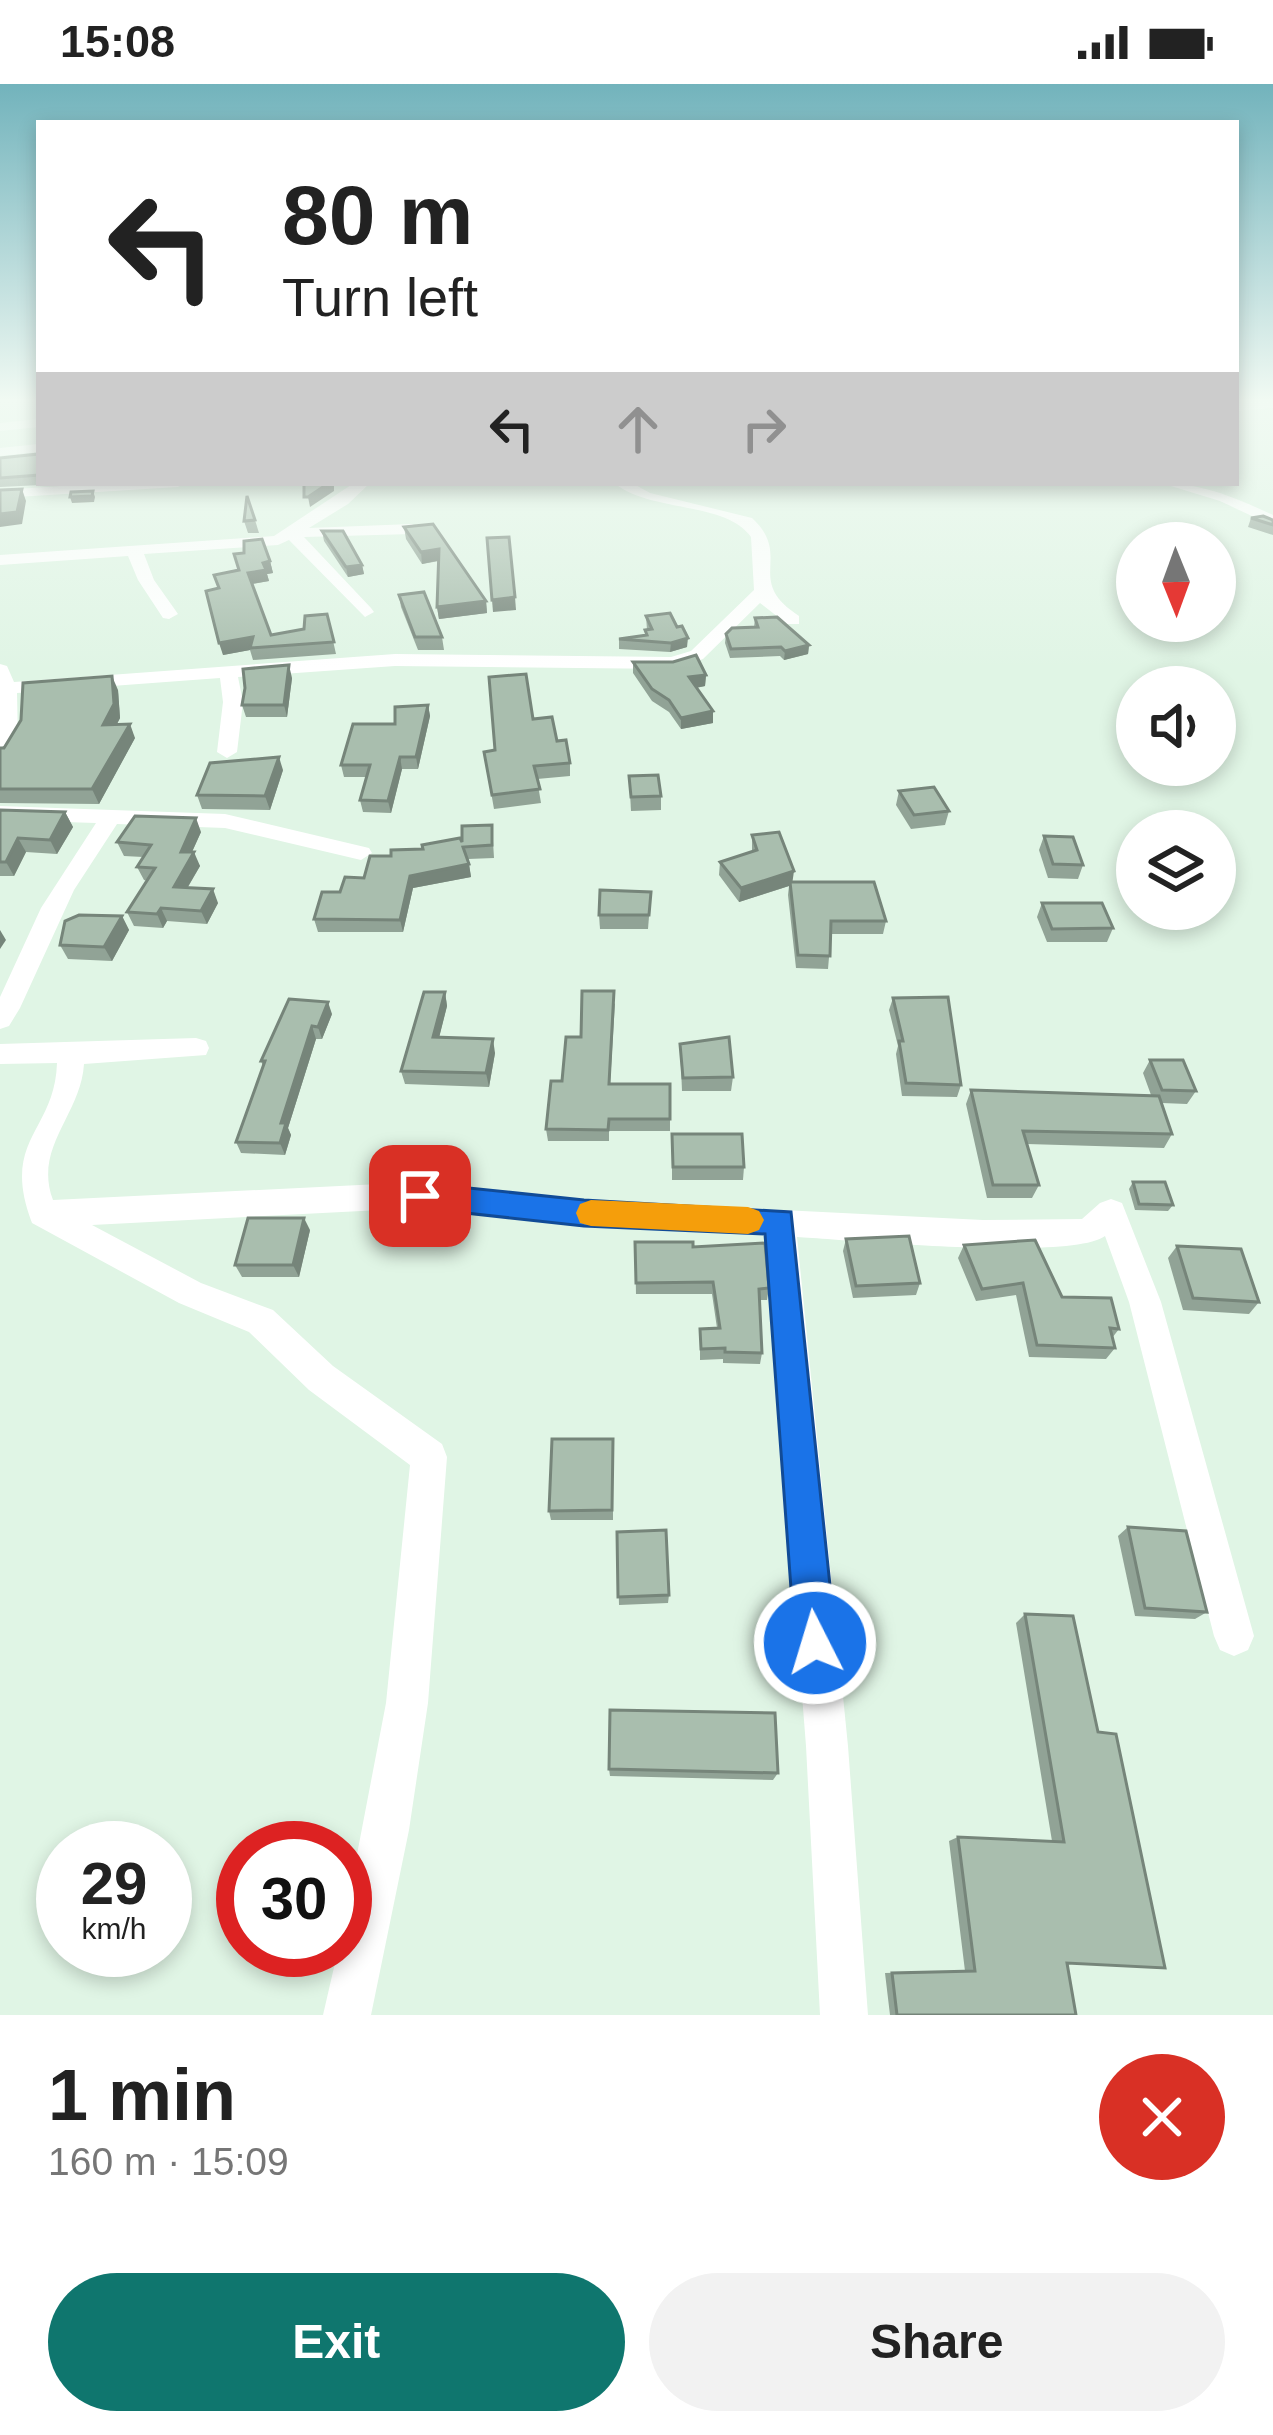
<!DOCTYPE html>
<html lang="en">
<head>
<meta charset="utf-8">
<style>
	:root { --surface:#fff; --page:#f2f2f2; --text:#222; --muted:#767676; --accent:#0f766e }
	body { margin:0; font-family:Arial,sans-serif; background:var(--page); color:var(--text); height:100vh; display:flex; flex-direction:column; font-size:45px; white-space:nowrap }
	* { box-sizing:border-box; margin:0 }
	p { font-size:39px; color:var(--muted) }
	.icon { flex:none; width:66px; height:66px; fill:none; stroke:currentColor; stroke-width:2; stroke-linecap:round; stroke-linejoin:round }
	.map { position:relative; height:1931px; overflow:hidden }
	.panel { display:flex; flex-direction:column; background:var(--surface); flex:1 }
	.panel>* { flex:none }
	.guide { position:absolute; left:36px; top:36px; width:1203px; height:366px; border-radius:0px; box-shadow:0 6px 18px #0003; background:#fff; color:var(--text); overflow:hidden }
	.needle { width:78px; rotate:179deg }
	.buttons { position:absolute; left:1116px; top:438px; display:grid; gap:24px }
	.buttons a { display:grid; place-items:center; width:120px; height:120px; border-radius:50%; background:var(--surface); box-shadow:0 6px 18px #0003; font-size:60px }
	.speed { position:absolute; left:36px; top:1737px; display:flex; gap:24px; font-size:60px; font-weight:700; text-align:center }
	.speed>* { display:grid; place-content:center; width:156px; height:156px; border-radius:50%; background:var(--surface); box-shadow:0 6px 18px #0003; line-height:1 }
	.speed small { font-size:30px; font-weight:400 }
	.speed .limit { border:18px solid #d22; background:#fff; color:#111 }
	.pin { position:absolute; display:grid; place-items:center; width:102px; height:102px; color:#fff; margin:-51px; border-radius:24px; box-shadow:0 6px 18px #0006 }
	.me { position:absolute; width:132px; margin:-66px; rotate:355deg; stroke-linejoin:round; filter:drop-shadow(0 0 9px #0008) }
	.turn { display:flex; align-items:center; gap:42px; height:252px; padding:0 48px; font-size:54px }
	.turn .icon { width:156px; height:156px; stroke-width:2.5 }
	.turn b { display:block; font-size:84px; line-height:102px }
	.lanes { display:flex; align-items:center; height:114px; padding:0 48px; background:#0003; justify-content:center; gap:60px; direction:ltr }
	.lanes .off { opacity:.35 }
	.round { display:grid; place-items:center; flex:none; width:126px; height:126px; border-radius:63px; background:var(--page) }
	.summary { display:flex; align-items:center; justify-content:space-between; height:204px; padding:0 48px }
	h1 { font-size:72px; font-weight:600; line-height:90px }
	.button { display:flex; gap:24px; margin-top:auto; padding:24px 48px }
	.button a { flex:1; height:138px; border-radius:72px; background:var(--accent); color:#fff; font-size:48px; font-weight:600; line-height:138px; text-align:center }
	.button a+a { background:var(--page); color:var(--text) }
	.status { display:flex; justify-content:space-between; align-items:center; height:84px; padding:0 60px; background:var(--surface); direction:ltr }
	.status svg { height:33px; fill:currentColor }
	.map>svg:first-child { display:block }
</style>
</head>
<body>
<div class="status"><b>15:08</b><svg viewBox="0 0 49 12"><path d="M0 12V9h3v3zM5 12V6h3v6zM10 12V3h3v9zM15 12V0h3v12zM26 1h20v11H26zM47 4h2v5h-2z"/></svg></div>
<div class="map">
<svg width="1273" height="1931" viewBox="0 0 1273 1931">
	<rect width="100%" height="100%" fill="#e0f5e5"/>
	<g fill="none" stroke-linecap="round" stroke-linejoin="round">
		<g fill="#fff" fill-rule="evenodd">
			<path d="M1273 316V324L1236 327V319Z"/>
			<path d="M39 335V343L0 347V339Z"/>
			<path d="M39 360V368L0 372V364Z"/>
			<path d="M107 399H185L178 403 0 414V406Z"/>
			<path d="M354 399H370L348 420 309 444 412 440 420 445 412 450 304 453 371 524 374 528 365 533 289 456 278 461 144 470 154 496 178 530 169 535 163 534 138 496 128 472 0 481V471L274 452Z"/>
			<path d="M614 399H632L650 409 752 434C794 473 743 496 799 532V540H787L760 519 703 575 673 585 395 582 238 593 243 618 237 668 227 674 217 668 223 618 220 594 17 609 18 657 0 665V580L7 582 14 598 395 570 671 573 691 567 754 506 751 453C726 417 651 429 614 399Z"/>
			<path d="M1161 399C1202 399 1236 414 1273 431V442L1220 417Z"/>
			<path d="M0 722 225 730 369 764 372 769 361 776 225 744 117 740 74 806 20 924 9 942 0 945V913L41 824 96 739 0 736Z"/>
			<path d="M196 954 206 957 209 964 206 971 84 980C81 1031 33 1063 53 1116L420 1098 583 1116 983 1136 1082 1135 1100 1119 1111 1115 1122 1119 1161 1218 1254 1552 1248 1566 1234 1572 1220 1566 1214 1552 1129 1218 1105 1152C1072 1177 849 1156 797 1153L848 1662 868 1931H820L806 1662 766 1151 583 1142 420 1124 92 1141 201 1199 273 1226 333 1282 442 1360 447 1373 428 1619 409 1746 371 1931H323L338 1866H345V1833L386 1619 410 1381 309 1306 249 1248 179 1219 32 1139C0 1055 55 1048 57 979L0 980V960Z"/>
		</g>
	</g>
	<g fill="#91a396">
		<path d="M39 365V399H82L0 403V374L38 370Z"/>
		<path d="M1251 434 1273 436V451L1248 443Z"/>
		<path d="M255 436 259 449H248L244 437Z"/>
		<path d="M404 443 486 517 487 529 439 535 437 523 439 477 422 480 406 455Z"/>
		<path d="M322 447 362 481 364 490 348 493 324 457Z"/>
		<path d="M270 477 273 489 267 490 269 497 252 500 271 551 304 545 327 530 336 570 253 576 250 566 223 571 218 504 214 491Z"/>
		<path d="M399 511 442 553 444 566H418L401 523Z"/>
		<path d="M646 532 687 563 670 568 619 565V555L645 552V546H647Z"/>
		<path d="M755 534 809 561 808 570 784 576 780 572 730 574 725 559 726 550 754 543Z"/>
		<path d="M633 578 706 591 705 602 696 604 713 627V639L681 645 669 628 652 617 633 589Z"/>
		<path d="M292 594 287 633H246L242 621Z"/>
		<path d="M118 606 120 634 117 640 135 654 99 720 0 719V664Z"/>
		<path d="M428 621 430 632 418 685H402L391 729 363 728 360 716 367 693H344L341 681 395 640Z"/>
		<path d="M533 635 557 657 570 679V692L537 695 541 719 494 725 484 668 495 666Z"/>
		<path d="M283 686 270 726 202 725 197 711Z"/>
		<path d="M629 692 661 712V726L631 727Z"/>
		<path d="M899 707 949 727 945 741 911 745 896 721Z"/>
		<path d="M0 726 65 728 73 743 57 770 26 768 14 792H0Z"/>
		<path d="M492 741 494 774 468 775 471 793 413 804 403 848H318L314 835 340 808 364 794 391 772 460 754Z"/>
		<path d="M201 748 192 768 200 782 188 803 218 819 207 840 167 837 163 844 134 842 127 828 147 797 144 796 137 783 143 773 124 772 117 758Z"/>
		<path d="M752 751 793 798 886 837 883 850H831L828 885 796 884 788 811 789 802 739 818 719 791 720 778 752 768Z"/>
		<path d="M1044 752 1083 781 1078 795 1048 794 1039 766Z"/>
		<path d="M651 808 648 845H600L599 831Z"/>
		<path d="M1042 819 1113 844 1107 858H1047L1037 833Z"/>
		<path d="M122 832 129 846 112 877 68 875 60 861Z"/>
		<path d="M445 908 447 922 439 953 495 969 489 1003 405 1000 401 987Z"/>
		<path d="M893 914 961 1001 957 1013 902 1012 896 970 898 962 889 926Z"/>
		<path d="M615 919 610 1000H670V1047H609V1057H548L546 1045 581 953Z"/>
		<path d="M332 930 322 955H316L288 1044 291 1051 285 1071 241 1069 236 1058 263 982 261 977Z"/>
		<path d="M680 960 733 993 731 1007H682Z"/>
		<path d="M1150 976 1196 1007 1187 1020 1162 1019 1172 1050 1164 1064 1027 1060 1039 1101 1032 1114H987L966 1020 971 1006 1151 1011 1143 989Z"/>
		<path d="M672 1050 744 1083 743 1096H672Z"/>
		<path d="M447 1077 444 1096 422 1094 420 1087Z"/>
		<path d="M1133 1098 1173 1121 1168 1127 1135 1126 1129 1105Z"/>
		<path d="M310 1146 299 1193H242L235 1181Z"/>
		<path d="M846 1155 920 1199 916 1211 853 1214 843 1167Z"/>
		<path d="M635 1158 693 1163 769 1204 767 1216H759L762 1269 760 1280 723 1279V1275L700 1276V1245L717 1244 712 1210H636Z"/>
		<path d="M964 1161 1062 1213 1119 1245 1112 1254 1115 1264 1106 1275 1029 1273 1016 1211 976 1217 958 1174Z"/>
		<path d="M1177 1162 1259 1218 1249 1230 1183 1226 1168 1174Z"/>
		<path d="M613 1355V1436H551L549 1427Z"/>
		<path d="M1128 1443 1207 1528 1195 1535 1135 1532 1118 1452Z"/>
		<path d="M617 1448 669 1511 668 1519 619 1521Z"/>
		<path d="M1025 1530 1073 1532 1067 1880 1076 1931H890L885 1889 965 1887 949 1757 958 1753 1052 1757 1016 1539Z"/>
		<path d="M609 1685 778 1689 773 1696 610 1692Z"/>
	</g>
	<g fill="#76857a">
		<path d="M329 399H334V407L310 423 308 413Z"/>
		<path d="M22 405 26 417 22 440 0 443V430Z"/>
		<path d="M93 407 95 413 94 418 72 419 70 413Z"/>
		<path d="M439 465 441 476 422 480 421 468Z"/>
		<path d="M270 477 273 489 267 490 269 497 251 500 248 489 263 479Z"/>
		<path d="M362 481 364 490 348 493 346 483Z"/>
		<path d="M515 513 516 526 493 528 492 516Z"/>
		<path d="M486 517 487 529 439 535 437 523Z"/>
		<path d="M253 553 250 566 223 571 219 559Z"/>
		<path d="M688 554 687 563 670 568 671 559Z"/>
		<path d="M809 561 808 570 784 576 785 567Z"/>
		<path d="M289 581 292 594 287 633 284 621Z"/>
		<path d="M706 591 705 602 689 605V593Z"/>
		<path d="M112 592 118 606 120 634 109 655 103 641Z"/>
		<path d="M428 621 430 632 418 685 416 673Z"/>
		<path d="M713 627V639L681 645V634Z"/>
		<path d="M130 640 135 654 99 720 92 705Z"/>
		<path d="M279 673 283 686 270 726 265 712Z"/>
		<path d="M400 673 402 685 391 729 388 717Z"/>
		<path d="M65 728 73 743 57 770 50 756Z"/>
		<path d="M196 734 201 748 186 781 181 768Z"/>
		<path d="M18 754 26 768 14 792 6 778Z"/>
		<path d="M194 768 200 782 180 816 174 803Z"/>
		<path d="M469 780 471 793 413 804 403 848 400 836 410 792Z"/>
		<path d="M794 787 792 801 739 818 741 804Z"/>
		<path d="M213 805 218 819 207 840 201 827Z"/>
		<path d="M161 824 167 837 163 844 157 830Z"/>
		<path d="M122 832 129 846 112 877 104 863Z"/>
		<path d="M0 846 6 856 0 865Z"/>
		<path d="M445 908 447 922 436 966 433 953Z"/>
		<path d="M328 918 332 930 322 955 318 943Z"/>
		<path d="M312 942 316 955 288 1044 291 1051 285 1071 280 1059 281 1039Z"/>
		<path d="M493 955 495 969 489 1003 486 989Z"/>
		<path d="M304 1134 310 1146 299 1193 293 1181Z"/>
	</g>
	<g fill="#a9beae" stroke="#76857a" stroke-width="3">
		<path d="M39 365V391L0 394V374L38 370Z"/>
		<path d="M304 399H329L308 413H304Z"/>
		<path d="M22 405 17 428 0 430V406Z"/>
		<path d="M93 407 92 412 70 413 71 408Z"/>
		<path d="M247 412 255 436 244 437Z"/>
		<path d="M1263 432 1273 436V441L1251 434Z"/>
		<path d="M433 440 486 517 437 523 439 465 421 468 404 443Z"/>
		<path d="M322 447H343L362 481 346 483Z"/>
		<path d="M509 453 515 513 492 516 487 454Z"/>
		<path d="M262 455 270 477 263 479 266 486 248 489 271 551 304 545 305 532 327 530 334 558 250 564 253 553 219 559 206 507 219 504 214 491 239 486 234 470 244 469V457Z"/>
		<path d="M424 508 442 553H415L399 511Z"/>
		<path d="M670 529 677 543 682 542 688 554 671 559 619 555 647 551 645 546 652 545 646 532Z"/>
		<path d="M777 533 809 561 785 567 781 563 731 565 726 550 732 544 758 543 755 534Z"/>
		<path d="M696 571 706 591 689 593 713 627 681 634 669 616 652 605 633 578H673Z"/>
		<path d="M289 581 284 621H242L245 604 243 585Z"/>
		<path d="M526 590 533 635 552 633 557 657 566 656 570 679 534 682 540 705 492 711 484 668 495 666 489 593Z"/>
		<path d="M112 592 114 620 103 641 130 640 92 705H0V664H4L21 636 23 599Z"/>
		<path d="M428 621 416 673H400L388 717 360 716 370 681H341L353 640H395V623Z"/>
		<path d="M279 673 265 712 197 711 210 679Z"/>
		<path d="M658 691 661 712 631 713 629 692Z"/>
		<path d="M934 703 949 727 914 731 899 707Z"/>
		<path d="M0 726 65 728 50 756 18 754 6 778H0Z"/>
		<path d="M135 732 196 734 181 768H194L174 803 213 805 201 827 161 824 157 830 127 828 155 784 137 783 151 761 117 758Z"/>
		<path d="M492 741V761L463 763 469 780 410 792 400 836 314 835 322 808H340L345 793 364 794 370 772H391V766L423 765 422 761 460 754 462 758V742Z"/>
		<path d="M779 748 794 787 741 804 720 778 757 766 752 751Z"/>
		<path d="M1044 752 1073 753 1083 781 1053 780Z"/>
		<path d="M790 798H874L886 837H831L830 872 798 871Z"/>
		<path d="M600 806 651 808 649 831H599Z"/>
		<path d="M1042 819H1102L1113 844 1052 845Z"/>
		<path d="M79 831 122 832 104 863 60 861 65 837Z"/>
		<path d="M582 907H614L609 1000H670V1035H609L608 1046 546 1045 551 997H562L566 953H581Z"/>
		<path d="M424 908H445L433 953 493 955 486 989 401 987Z"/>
		<path d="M948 913 961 1001 906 999 899 957H903L893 914Z"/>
		<path d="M289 915 328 918 318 943 312 942 281 1039H286L280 1059 236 1058 265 977H261Z"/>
		<path d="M729 953 733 993 683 994 680 960Z"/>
		<path d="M1150 976H1183L1196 1007 1162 1006Z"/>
		<path d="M971 1006 1159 1012 1172 1050 1023 1047 1039 1101H993Z"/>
		<path d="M672 1050H742L744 1083H673Z"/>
		<path d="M423 1071H445L443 1090 420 1087Z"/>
		<path d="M1133 1098H1165L1173 1121 1139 1120Z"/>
		<path d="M248 1134H304L293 1181H235Z"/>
		<path d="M909 1152 920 1199 856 1202 846 1155Z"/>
		<path d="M1035 1156 1062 1213 1111 1214 1119 1245 1110 1244 1115 1264 1037 1261 1023 1199 982 1205 964 1161Z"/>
		<path d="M635 1158H693V1163L765 1159 769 1204 759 1205 762 1269 725 1268V1264L701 1265 700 1245 720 1244 713 1198 636 1199Z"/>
		<path d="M1177 1162 1241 1165 1259 1218 1193 1214Z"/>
		<path d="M552 1355H613L612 1426 549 1427Z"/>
		<path d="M1128 1443 1186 1447 1207 1528 1145 1524Z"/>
		<path d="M666 1446 669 1511 618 1513 617 1448Z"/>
		<path d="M1025 1530 1073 1532 1098 1648 1116 1650 1165 1884 1067 1879 1076 1931H897L892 1889 975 1887 958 1753 1064 1758Z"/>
		<path d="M610 1626 775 1629 778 1689 609 1685Z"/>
	</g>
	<linearGradient id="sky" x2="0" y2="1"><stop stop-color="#72b3bc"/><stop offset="0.54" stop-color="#f1faf3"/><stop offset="1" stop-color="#f1faf3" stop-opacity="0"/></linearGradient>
	<rect width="1273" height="585" fill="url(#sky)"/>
	<path fill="#1a73e8" stroke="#114b97" stroke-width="3" d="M420 1099 584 1116 791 1128 836 1559 830 1574 815 1580 801 1574 795 1559 765 1150 584 1142 420 1124 409 1121 405 1112 409 1102Z"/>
	<path fill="#f59e0b" d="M591 1116 748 1123 759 1127 764 1136 759 1146 748 1150 591 1142 580 1139 576 1129 580 1120Z"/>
</svg>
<div class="buttons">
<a><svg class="needle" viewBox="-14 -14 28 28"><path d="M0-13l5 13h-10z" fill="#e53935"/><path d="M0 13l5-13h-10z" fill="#767676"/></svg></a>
<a><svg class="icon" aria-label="sound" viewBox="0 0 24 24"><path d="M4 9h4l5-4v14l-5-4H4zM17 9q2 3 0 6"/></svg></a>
<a><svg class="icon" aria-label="layers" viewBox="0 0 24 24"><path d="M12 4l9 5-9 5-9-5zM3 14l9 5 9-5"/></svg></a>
</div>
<div class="speed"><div>29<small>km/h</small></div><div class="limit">30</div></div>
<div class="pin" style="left:420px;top:1112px;background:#d93025"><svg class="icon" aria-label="arrive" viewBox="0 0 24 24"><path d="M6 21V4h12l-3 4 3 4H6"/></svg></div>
<svg class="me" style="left:815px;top:1559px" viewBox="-20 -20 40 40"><circle r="17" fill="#1a73e8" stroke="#fff" stroke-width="3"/><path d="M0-11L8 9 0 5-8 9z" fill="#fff"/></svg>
<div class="guide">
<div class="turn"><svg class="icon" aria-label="left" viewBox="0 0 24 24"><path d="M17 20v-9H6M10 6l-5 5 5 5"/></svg><div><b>80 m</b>Turn left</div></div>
<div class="lanes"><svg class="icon" aria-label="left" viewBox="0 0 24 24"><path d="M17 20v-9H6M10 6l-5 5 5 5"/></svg><svg class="icon off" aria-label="ahead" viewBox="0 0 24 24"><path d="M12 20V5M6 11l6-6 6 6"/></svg><svg class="icon off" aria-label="right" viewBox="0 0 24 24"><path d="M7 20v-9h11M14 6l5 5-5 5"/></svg></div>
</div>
</div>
<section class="panel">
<div class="summary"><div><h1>1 min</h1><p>160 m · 15:09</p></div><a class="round" style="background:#d93025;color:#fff"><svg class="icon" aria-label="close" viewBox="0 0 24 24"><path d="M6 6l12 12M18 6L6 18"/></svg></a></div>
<div class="button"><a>Exit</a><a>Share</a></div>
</section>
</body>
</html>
